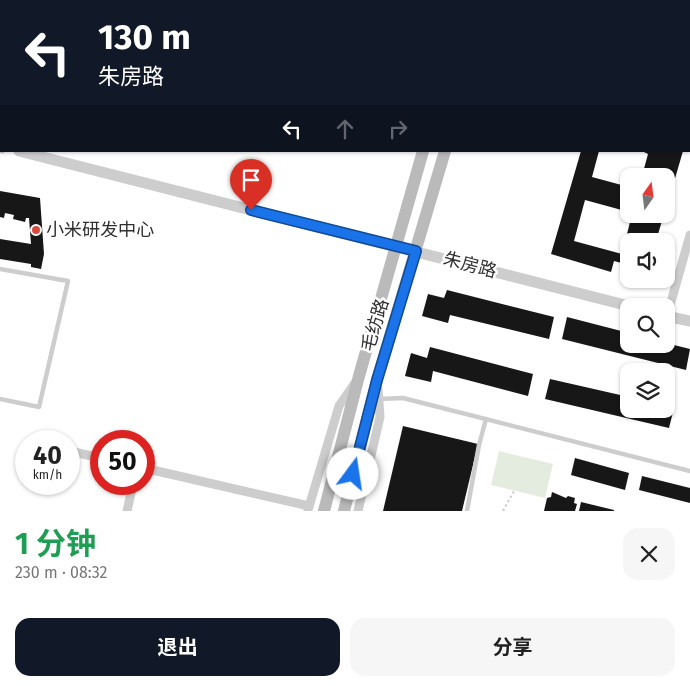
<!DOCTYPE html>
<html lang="zh">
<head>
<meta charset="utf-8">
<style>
	:root { --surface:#fff; --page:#f6f6f6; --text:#222; --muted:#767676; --accent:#111827 }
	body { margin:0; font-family:"Fira Sans","Noto Sans SC",sans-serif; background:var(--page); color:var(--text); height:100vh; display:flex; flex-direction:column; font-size:19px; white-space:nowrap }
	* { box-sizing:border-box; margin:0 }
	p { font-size:16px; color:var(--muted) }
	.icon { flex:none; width:28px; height:28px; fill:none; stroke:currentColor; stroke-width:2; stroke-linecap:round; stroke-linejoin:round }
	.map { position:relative; height:511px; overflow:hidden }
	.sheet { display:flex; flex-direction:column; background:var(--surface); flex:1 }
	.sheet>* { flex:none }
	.banner { position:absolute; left:0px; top:0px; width:690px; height:152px; box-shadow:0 1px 4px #0004; background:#111827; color:#fff; overflow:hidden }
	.needle { width:32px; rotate:14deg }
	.controls { position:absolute; left:620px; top:168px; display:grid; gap:10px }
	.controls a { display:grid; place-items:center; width:55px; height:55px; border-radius:10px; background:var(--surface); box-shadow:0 1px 4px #0004; font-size:25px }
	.speed { position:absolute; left:15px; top:430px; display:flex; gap:10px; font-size:25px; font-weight:700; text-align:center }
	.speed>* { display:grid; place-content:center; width:65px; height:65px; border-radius:50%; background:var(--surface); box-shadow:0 1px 4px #0004; line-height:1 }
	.speed small { font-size:12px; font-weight:400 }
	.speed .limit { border:8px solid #d22; background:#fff; color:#111 }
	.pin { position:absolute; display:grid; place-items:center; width:42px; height:42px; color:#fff; margin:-51px -21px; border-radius:50% 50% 50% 0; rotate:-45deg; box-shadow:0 0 5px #0007 }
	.pin .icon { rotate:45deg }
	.me { position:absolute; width:55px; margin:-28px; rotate:14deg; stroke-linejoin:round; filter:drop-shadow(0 0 4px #0008) }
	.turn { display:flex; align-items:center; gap:18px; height:105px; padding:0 15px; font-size:22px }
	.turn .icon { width:65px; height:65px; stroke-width:2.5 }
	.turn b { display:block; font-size:35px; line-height:42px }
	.lanes { display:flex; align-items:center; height:48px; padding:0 15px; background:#0003; justify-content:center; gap:25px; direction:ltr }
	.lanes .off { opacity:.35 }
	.round { display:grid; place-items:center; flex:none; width:52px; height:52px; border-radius:15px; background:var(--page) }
	.head { display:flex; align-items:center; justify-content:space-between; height:85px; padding:0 15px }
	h1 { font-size:30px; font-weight:700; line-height:38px; color:#1e9e55 }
	.primary-button { display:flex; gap:10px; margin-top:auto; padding:10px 15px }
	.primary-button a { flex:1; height:58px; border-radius:15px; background:var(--accent); color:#fff; font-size:20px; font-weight:700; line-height:58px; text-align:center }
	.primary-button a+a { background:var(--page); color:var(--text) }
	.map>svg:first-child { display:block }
</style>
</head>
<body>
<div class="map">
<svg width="690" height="511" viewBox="0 0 690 511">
	<rect width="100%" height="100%" fill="#fff"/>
	<path fill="#e4ecdf" d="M499 451 553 464 545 498 491 485Z"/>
	<g fill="#171717">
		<path d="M581 151H599L592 177 629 187V212L585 200 574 241 622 254 632 214H664L656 241H629V265L614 261 611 272 551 254Z"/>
		<path d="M642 151H683L667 206 666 176H642L648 154Z"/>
		<path d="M0 191 40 198 44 254 41 269 31 267V264L0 259V239L31 244 29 218H26L25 222 13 219 14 215 5 213 4 218 0 217Z"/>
		<path d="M447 290 554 317 549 339 450 315 448 323 422 316 428 294 444 298Z"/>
		<path d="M567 317 629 333V344L666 343 690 349 686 370 562 339Z"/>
		<path d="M430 347 533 374 528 396 433 371 431 382 405 376 411 353 427 358Z"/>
		<path d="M550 379 629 397V409H666V406L674 408 669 428 545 399Z"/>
		<path d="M403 426 478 444 462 511H383Z"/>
		<path d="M575 458 629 473 625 490 571 475Z"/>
		<path d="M642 476 690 488V503L639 490Z"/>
		<path d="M552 492 566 498 568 496 575 498 574 503 577 504 575 511H544L547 498 551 497Z"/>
		<path d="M581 502 614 510V511H579Z"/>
	</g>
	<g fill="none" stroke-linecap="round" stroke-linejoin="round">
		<path stroke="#cdcdcd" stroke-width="2" stroke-dasharray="2.5 2.5" stroke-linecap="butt" d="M503 511 514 491"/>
		<g stroke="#cdcdcd" stroke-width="4.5">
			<path d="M0 269 68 281 39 407 0 399"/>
			<path d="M379 399 403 398 690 471"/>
			<path d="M467 511 479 445 486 419"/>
		</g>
		<g stroke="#cdcdcd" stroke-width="9">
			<path d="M667 316 690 235"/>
			<path d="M69 451 101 458"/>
			<path d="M144 468 309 506"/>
			<path d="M308 510 339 406 355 383"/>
			<path d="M127 511 133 484"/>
			<path d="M358 511 380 417 378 389"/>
		</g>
		<g stroke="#cdcdcd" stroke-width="11">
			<path d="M0 147 1 148"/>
			<path d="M19 151 629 306"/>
			<path d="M666 316 690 321"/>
		</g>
		<g stroke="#bababa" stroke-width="12">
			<path d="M465 1V0"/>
			<path d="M485 1 486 0"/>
			<path d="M324 511 359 376 423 151"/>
			<path d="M344 511 377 380 445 151"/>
		</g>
	</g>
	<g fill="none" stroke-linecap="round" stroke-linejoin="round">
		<defs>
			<path id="route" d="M251 210 416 251 377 380 353 474"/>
		</defs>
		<use href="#route" stroke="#114b97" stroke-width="12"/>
		<use href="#route" stroke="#1a73e8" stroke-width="9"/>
	</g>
	<circle fill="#d74c42" stroke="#fff" stroke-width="2" cx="36" cy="230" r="5"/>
	<g text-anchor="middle" stroke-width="5" stroke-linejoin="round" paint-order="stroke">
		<g font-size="18" fill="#303030" stroke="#fff" text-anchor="start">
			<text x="46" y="236">小米研发中心</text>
		</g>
		<g font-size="18" fill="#303030" stroke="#fff">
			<text transform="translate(470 265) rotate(15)" y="6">朱房路</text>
			<text transform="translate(375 325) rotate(-73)" y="6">毛纺路</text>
		</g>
	</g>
</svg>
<div class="controls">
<a><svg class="needle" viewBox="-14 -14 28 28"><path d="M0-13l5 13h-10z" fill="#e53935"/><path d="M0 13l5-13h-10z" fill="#767676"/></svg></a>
<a><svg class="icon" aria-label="sound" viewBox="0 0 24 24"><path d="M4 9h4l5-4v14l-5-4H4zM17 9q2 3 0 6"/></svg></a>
<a><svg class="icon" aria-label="search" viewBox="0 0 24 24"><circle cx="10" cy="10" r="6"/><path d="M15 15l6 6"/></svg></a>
<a><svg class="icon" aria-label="layers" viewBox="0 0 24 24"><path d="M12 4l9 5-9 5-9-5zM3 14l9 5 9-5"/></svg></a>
</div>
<div class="speed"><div>40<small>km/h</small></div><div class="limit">50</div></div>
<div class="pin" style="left:251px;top:210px;background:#d93025"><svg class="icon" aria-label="arrive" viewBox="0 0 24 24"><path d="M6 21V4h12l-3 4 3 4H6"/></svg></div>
<svg class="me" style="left:353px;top:474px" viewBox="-20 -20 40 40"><circle r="19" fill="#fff"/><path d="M0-13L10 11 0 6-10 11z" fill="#1a73e8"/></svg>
<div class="banner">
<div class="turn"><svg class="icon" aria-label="left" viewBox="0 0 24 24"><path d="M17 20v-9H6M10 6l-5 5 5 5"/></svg><div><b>130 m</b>朱房路</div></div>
<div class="lanes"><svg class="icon" aria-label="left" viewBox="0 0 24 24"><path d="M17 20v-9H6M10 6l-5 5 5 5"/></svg><svg class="icon off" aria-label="ahead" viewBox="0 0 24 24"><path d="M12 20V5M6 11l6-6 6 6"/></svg><svg class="icon off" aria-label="right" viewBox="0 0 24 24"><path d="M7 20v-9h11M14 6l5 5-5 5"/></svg></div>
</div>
</div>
<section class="sheet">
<div class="head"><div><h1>1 分钟</h1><p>230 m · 08:32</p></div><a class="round"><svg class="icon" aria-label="close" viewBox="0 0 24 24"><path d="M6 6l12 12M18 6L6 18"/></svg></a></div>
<div class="primary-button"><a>退出</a><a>分享</a></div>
</section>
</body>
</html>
